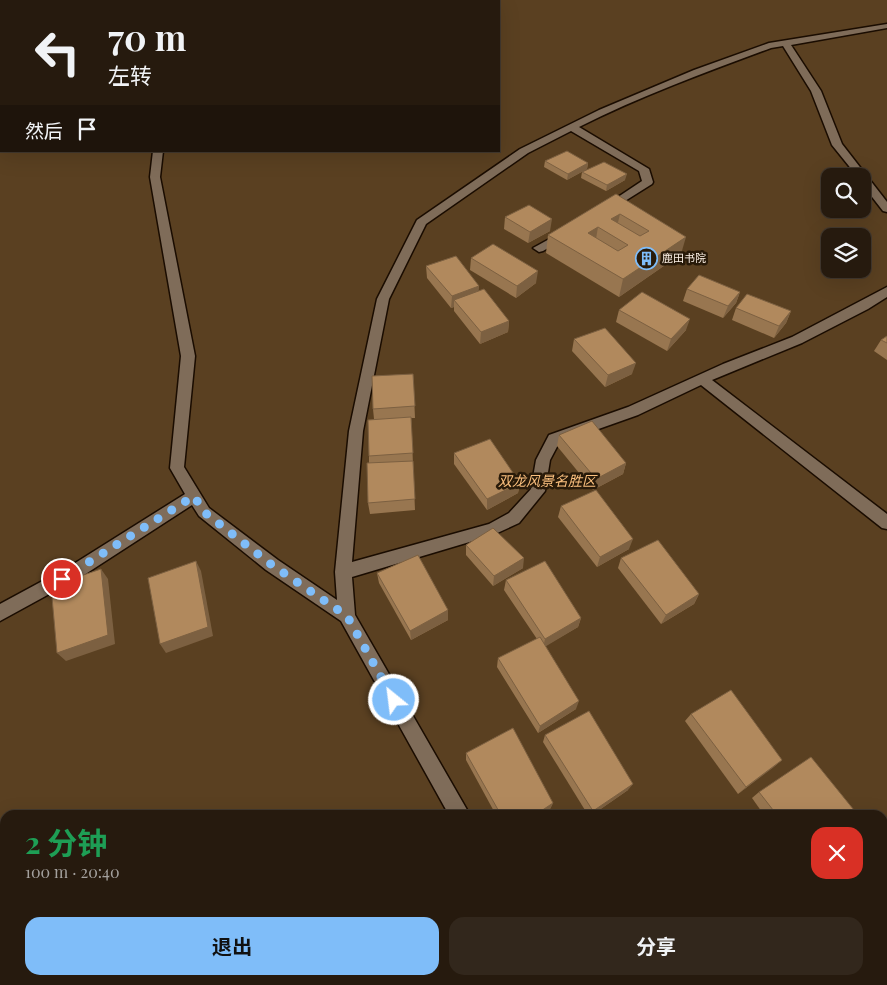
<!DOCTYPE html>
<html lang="zh">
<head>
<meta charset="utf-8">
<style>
	:root { --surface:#261a0e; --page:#32271c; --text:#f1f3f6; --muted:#a4a19e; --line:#42382e; --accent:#7fbdf9 }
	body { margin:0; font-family:"Playfair Display","Noto Sans SC",serif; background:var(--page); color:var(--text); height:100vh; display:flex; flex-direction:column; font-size:19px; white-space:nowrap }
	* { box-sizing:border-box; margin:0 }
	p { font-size:16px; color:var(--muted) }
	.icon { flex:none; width:28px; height:28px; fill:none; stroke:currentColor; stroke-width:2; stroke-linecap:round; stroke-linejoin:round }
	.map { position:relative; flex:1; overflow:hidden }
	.details { position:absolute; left:0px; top:810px; width:888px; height:175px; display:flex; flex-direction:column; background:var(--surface); border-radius:15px 15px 0 0; box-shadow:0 5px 20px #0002,0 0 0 1px var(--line) }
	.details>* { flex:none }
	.banner { position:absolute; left:0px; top:0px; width:500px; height:152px; box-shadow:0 5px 20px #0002,0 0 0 1px var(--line); background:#261a0e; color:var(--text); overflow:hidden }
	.fabs { position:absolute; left:821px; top:168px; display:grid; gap:10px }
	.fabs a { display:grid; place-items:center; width:50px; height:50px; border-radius:10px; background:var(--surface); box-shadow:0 5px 20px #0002,0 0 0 1px var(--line); font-size:25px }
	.pin { position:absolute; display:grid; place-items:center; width:42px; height:42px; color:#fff; margin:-21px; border:2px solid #fff; border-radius:50%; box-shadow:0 1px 5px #0007 }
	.me { position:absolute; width:55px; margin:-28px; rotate:331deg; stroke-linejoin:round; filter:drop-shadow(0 0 4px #0008) }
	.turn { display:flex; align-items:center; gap:18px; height:105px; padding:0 25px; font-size:22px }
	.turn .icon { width:65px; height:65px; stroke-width:2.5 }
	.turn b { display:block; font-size:35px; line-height:42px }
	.then { display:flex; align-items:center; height:48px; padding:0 25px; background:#0003; gap:10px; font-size:19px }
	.round { display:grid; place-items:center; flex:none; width:52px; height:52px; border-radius:15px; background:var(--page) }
	.summary { display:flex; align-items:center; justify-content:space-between; height:85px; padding:0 25px }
	h1 { font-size:30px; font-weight:700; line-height:38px; color:#1e9e55 }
	.action { display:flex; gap:10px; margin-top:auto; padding:10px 25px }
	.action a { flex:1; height:58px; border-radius:15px; background:var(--accent); color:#111; font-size:20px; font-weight:700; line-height:58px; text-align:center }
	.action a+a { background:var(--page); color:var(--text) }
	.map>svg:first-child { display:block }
</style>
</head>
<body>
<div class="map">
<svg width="887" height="985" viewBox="0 0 887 985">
	<rect width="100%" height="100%" fill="#332312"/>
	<path fill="#5a4021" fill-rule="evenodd" d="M0 0H887V985H0ZM1 1H499V151H1ZM830 176H862V209H830ZM830 236H862V269H830ZM5 815H882V980H5Z"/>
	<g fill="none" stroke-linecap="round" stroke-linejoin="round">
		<defs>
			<g id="minor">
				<rect x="200" y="0" width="8" height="1"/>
				<path d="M887 24V28L791 45 821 91 842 144 887 202V212L883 211 862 184V176H857L832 145 811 91 783 46 771 48C706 72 641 96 579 127L649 169 653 182 652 184 609 211H601L600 209 642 181 639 171 571 131 528 153 426 224 389 299 363 431 352 562 489 524 509 513 531 489 536 460 549 435 628 407 723 364 792 337 887 287V297L868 309 802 343 712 380 887 514V529L882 528 701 385 638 415 559 443 550 460 545 491 519 523 493 535 352 577 355 615 470 815H449L341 621 266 570 199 516 192 505 84 575 0 621V604L72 565 185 494 170 468 181 356 150 177 153 151H163L160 177 195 356 184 467 209 508 278 560 337 600 335 572 349 431 377 299 417 220 520 149 599 110 694 70 769 43Z"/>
				<path d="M564 231 568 232 570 234 568 236 543 251 539 252 533 248Z"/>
				<path d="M324 980H349L347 985H322Z"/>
				<path d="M545 980H568L570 985H547Z"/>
			</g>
		</defs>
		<use href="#minor" stroke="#1a0c00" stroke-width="3"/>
		<use href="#minor" fill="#7f6c59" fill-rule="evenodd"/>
	</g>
	<g fill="#987650">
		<path d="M545 161 588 163 587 169 567 180 544 167Z"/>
		<path d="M582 172 625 180 606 191 581 178Z"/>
		<path d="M616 194 681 254 619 297 546 253 548 235Z"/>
		<path d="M505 217 550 231 528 243 504 229Z"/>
		<path d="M471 258 536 283 516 298 470 270Z"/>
		<path d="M426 266 479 286 478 291 509 321 508 332 480 344 454 311V307L451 308 427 278Z"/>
		<path d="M687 289 740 292 736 303 723 318 683 301Z"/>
		<path d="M736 308 791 311 786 323 774 338 732 320Z"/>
		<path d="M619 310 686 330 667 351 616 322Z"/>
		<path d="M887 336V360L874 351 881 340Z"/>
		<path d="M574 339 632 374 605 387 572 351Z"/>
		<path d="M413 374 415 418H411L415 510 370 514 368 503 369 463V456L374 419 373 409Z"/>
		<path d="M559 435 626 463 623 474 593 490 557 446Z"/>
		<path d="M454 453 520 483 518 493 487 510 454 464Z"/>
		<path d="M561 506 629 549 597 567 558 517Z"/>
		<path d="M466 545 523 568 493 586 466 555Z"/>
		<path d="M621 558 699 594 694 604 661 624 618 568Z"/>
		<path d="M377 573 448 620 411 640 379 583Z"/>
		<path d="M506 580 581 618 578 627 545 646 576 709 538 733 497 667 498 658 537 639 504 590Z"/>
		<path d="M691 714 782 760 738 794 685 721Z"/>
		<path d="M545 735 628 790 592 815H588L543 742Z"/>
		<path d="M466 753 553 803 550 809 541 815H496L466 760Z"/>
		<path d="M759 792 858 815H764L752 798Z"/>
		<path d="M681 980H699L701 985H674Z"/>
	</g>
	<g fill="#7c6041">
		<path d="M588 163 587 169 567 180 568 174Z"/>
		<path d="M627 174 625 180 606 191 607 185Z"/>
		<path d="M620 214 616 231 611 219Z"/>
		<path d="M552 219 550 231 528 243 530 232Z"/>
		<path d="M598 227 595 245 588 233Z"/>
		<path d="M686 237 681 254 619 297 623 279Z"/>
		<path d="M538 271 536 283 516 298 517 286Z"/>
		<path d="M479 286 478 297 454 300V307L451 308 452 296Z"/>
		<path d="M740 292 736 303 723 318 728 306Z"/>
		<path d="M791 311 786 323 774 338 779 326Z"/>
		<path d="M690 319 686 330 667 351 671 339Z"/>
		<path d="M509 321 508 332 480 344 481 332Z"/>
		<path d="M636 363 632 374 605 387 608 375Z"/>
		<path d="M626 463 623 474 593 490 596 479Z"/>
		<path d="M520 483 518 493 487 510V499Z"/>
		<path d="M633 539 629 549 597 567 600 557Z"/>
		<path d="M524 558 523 568 493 586 494 576Z"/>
		<path d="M196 561 201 571 213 636 166 653 160 644Z"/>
		<path d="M101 569 108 579 115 644 66 661 57 653Z"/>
		<path d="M699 594 694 604 661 624 666 615Z"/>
		<path d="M448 610V620L411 640 410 631Z"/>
		<path d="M581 618 578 627 543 648 545 639Z"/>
		<path d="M579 701 576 709 538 733 540 726Z"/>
		<path d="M782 760 774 767 738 794 746 787Z"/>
		<path d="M633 784 628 790 592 815H591L593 811Z"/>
		<path d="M553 803 550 809 541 815H535Z"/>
		<path d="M5 942V950L0 952V944Z"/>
		<path d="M277 980H283L285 985H277Z"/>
	</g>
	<g fill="#b1895d" stroke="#7c6041" fill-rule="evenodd">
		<path d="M567 151 588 163 568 174 545 161Z"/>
		<path d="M604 162 627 174 607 185 582 172Z"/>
		<path d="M616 194 686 237 623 279 548 235ZM620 214 649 231 640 236 611 219ZM598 227 628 245 618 251 588 233Z"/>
		<path d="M529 205 552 219 530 232 505 217Z"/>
		<path d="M493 244 538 271 517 286 471 258Z"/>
		<path d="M456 256 479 286 452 296 426 266Z"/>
		<path d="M699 275 740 292 728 306 687 289Z"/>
		<path d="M484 289 509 321 481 332 454 300Z"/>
		<path d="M642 292 690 319 671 339 619 310Z"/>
		<path d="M747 294 791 311 779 326 736 308Z"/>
		<path d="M605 328 636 363 608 375 574 339Z"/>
		<path d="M887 336V343L881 340Z"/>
		<path d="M413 374 415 406 373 409 372 376Z"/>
		<path d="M411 417 413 453 369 456 368 420Z"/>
		<path d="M592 421 626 463 596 479 559 435Z"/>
		<path d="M490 439 520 483 487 499 454 453Z"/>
		<path d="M413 461 415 499 368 503 367 463Z"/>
		<path d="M596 490 633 539 600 557 561 506Z"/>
		<path d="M493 528 524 558 494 576 466 545Z"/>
		<path d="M658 540 699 594 666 615 621 558Z"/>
		<path d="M418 555 448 610 410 631 377 573Z"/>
		<path d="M196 561 208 627 160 644 148 578Z"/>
		<path d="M545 561 581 618 545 639 506 580Z"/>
		<path d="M101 569 108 635 57 653 51 586Z"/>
		<path d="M540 637 579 701 540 726 498 658Z"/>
		<path d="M731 690 782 760 746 787 691 714Z"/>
		<path d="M589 711 633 784 593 811 545 735Z"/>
		<path d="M513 728 553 803 535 815H501L466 753Z"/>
		<path d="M811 757 858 815H777L759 792Z"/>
		<path d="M5 839V942L0 944V841Z"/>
		<path d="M179 980H277L279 984 277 985H180Z"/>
		<path d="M685 980H699L701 985H678Z"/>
	</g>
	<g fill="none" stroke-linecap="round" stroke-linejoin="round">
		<path stroke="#7fbdf9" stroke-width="9" stroke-dasharray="0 16.2" d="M62 579 194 496 204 512 272 565 347 616 394 700"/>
	</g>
	<defs>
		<symbol id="building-ring" viewBox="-11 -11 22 22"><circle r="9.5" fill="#281a09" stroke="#7fbdf9" stroke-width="1.5"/><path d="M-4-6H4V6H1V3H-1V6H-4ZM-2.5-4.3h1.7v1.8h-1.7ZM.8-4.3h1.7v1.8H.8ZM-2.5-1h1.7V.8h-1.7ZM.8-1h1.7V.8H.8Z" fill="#7fbdf9"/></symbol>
	</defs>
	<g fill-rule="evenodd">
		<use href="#building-ring" x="634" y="246" width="25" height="25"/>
	</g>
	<g text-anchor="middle" stroke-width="5" stroke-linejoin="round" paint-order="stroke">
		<g font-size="11" fill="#fef3e8" stroke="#281a09" text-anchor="start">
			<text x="662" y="262">鹿田书院</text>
		</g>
		<g font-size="14" font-style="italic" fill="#fbc07e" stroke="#281a09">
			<text x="547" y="486">双龙风景名胜区</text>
		</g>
	</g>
</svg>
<div class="fabs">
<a><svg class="icon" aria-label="search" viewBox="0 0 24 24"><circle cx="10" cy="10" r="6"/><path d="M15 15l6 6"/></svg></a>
<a><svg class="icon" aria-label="layers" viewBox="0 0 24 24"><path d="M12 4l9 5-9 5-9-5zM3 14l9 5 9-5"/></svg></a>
</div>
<div class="pin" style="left:62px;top:579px;background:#d93025"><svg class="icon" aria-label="arrive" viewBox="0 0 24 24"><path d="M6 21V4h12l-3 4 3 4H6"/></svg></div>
<svg class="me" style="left:394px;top:700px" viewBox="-20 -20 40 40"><circle r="17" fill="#7fbdf9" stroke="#fff" stroke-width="3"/><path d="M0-11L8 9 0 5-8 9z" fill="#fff"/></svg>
<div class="banner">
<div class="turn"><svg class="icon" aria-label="left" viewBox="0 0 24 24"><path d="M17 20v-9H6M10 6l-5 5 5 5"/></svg><div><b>70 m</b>左转</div></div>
<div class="then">然后<svg class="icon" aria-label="arrive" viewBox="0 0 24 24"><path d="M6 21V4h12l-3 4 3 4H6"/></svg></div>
</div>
<section class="details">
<div class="summary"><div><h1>2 分钟</h1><p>100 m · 20:40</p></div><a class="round" style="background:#d93025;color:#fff"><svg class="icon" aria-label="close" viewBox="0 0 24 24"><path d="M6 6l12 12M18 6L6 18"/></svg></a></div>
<div class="action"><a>退出</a><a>分享</a></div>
</section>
</div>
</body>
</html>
